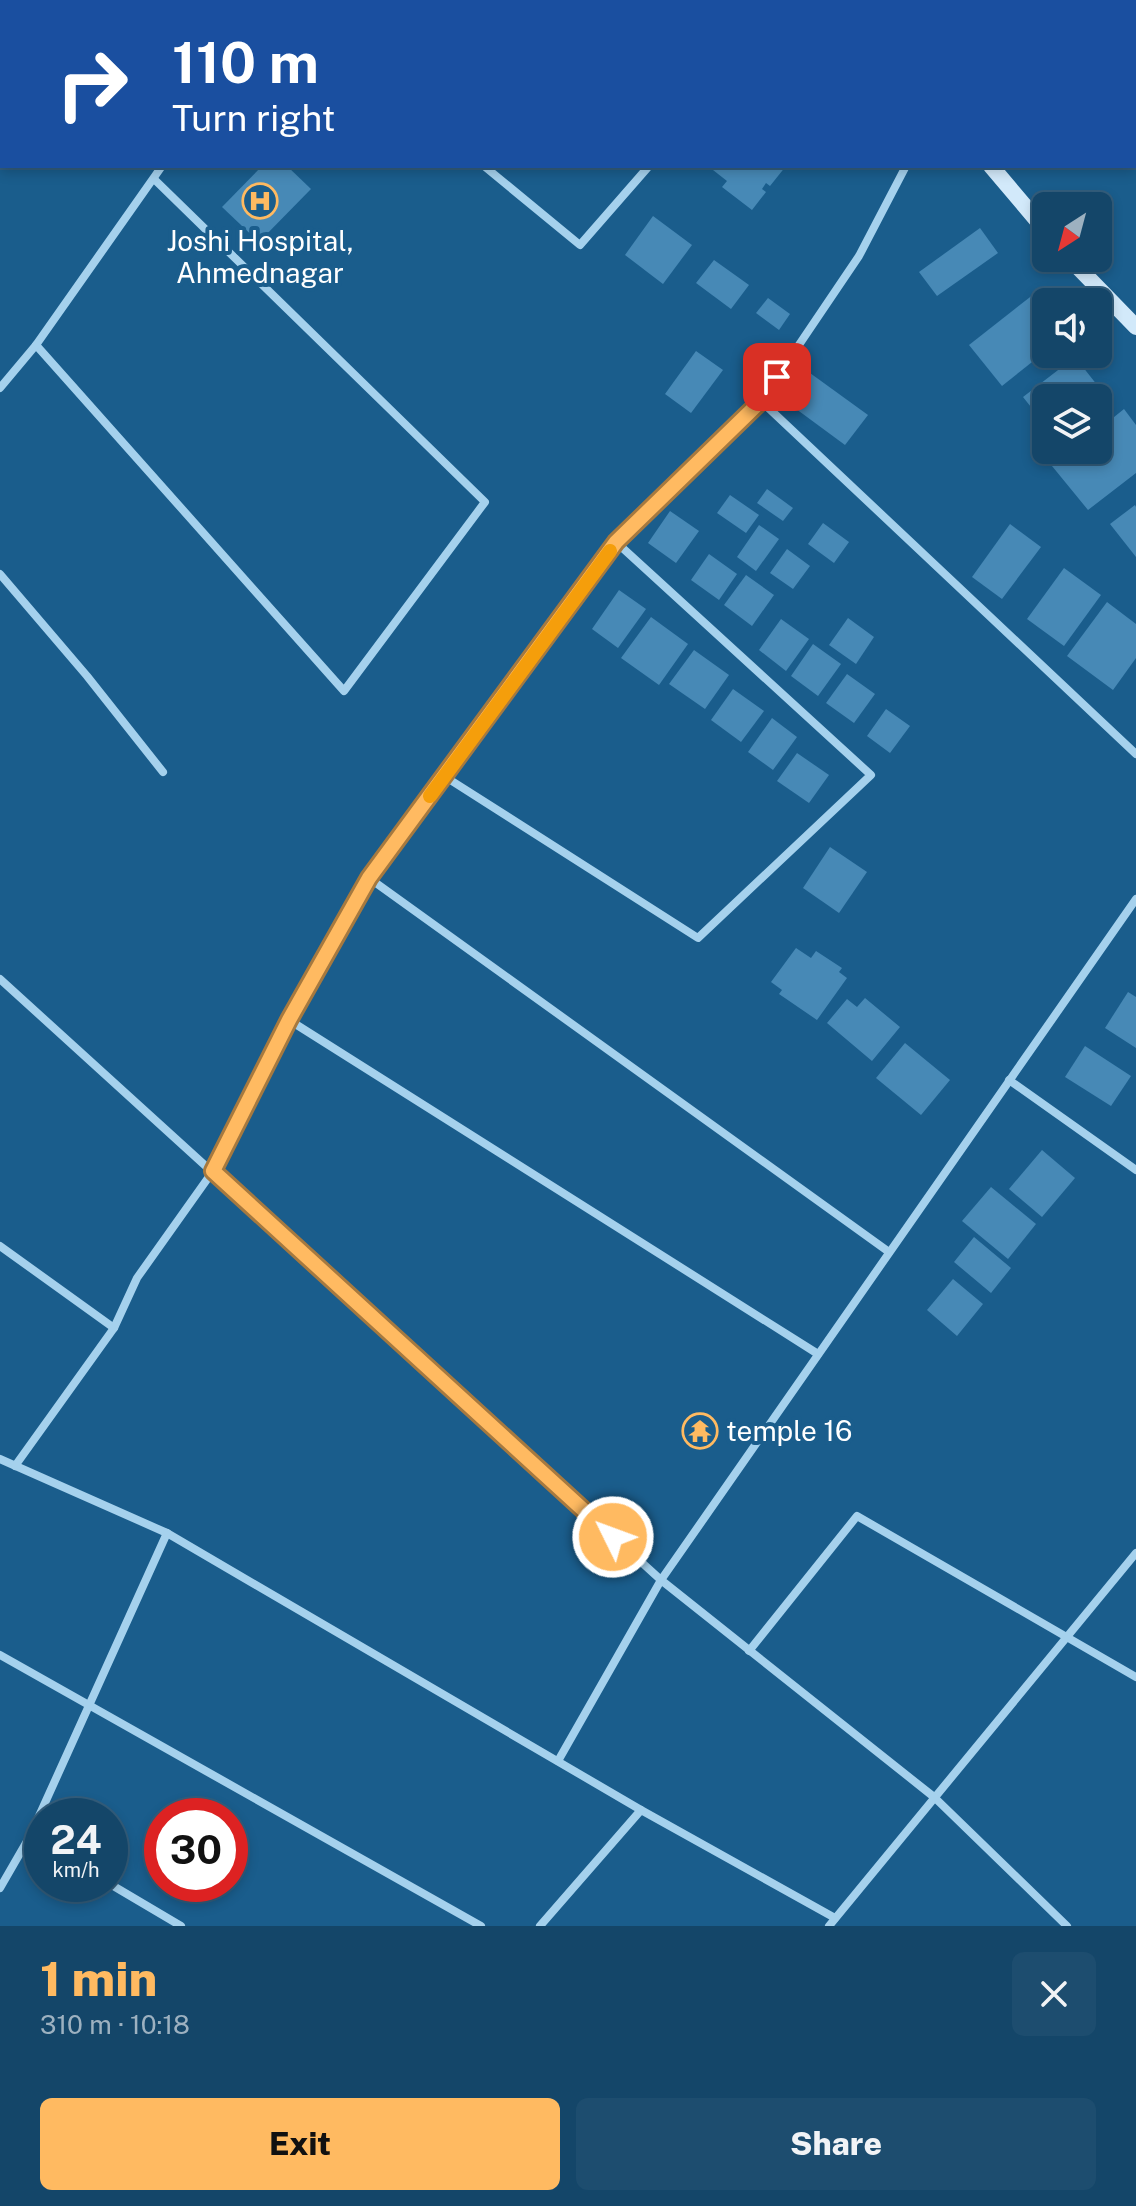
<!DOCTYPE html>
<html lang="en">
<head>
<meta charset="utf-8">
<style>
	:root { --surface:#144669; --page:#1d4d6f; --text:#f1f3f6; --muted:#9db1c0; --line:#335e7d; --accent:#ffba61 }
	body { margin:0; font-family:"Public Sans",sans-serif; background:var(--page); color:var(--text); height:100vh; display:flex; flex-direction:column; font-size:30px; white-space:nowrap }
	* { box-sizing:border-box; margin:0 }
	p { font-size:26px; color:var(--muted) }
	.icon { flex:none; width:44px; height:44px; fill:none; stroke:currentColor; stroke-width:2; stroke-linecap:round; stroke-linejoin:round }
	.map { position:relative; height:1926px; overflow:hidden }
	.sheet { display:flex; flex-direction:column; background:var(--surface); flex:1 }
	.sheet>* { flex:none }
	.hud { position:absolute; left:0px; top:0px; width:1136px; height:168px; box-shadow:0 4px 12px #0003,0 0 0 2px var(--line); background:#1a4fa0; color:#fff; overflow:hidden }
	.needle { width:52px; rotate:216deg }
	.tools { position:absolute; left:1032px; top:192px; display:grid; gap:16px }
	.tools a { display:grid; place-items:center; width:80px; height:80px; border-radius:12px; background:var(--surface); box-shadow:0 4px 12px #0003,0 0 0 2px var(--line); font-size:40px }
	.speed { position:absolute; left:24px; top:1798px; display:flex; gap:16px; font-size:40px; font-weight:700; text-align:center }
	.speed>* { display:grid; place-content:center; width:104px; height:104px; border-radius:50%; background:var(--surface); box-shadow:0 4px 12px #0003,0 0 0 2px var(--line); line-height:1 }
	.speed small { font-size:20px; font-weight:400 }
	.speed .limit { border:12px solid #d22; background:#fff; color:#111 }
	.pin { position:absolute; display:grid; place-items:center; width:68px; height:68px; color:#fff; margin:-34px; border-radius:16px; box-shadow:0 4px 12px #0006 }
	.me { position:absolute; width:88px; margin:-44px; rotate:312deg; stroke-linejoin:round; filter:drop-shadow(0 0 6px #0008) }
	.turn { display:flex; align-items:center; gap:28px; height:168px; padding:0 40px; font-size:36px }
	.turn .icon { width:104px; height:104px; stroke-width:2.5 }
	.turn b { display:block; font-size:56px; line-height:68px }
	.round { display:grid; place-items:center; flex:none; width:84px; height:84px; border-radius:12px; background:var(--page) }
	.summary { display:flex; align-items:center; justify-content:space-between; height:136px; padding:0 40px }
	h1 { font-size:48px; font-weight:800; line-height:60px; color:var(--accent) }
	.button { display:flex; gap:16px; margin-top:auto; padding:16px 40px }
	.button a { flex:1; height:92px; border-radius:12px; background:var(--accent); color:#111; font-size:32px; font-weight:800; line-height:92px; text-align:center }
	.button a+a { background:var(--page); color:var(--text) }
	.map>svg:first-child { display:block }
</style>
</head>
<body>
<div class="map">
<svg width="1136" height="1926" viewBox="0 0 1136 1926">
	<rect width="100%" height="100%" fill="#1a5d8c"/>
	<g fill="#4789b6">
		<path d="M262 166H287L311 189 259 242 222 207Z"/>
		<path d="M716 166H786L770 186 766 183 762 189 766 192 752 210 722 187 727 181 713 170Z"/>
		<path d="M653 216 692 245 663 284 625 255Z"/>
		<path d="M980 228 998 253 937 296 919 272Z"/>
		<path d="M714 260 749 285 731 309 696 283Z"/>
		<path d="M1034 294 1046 309V351L1002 386 969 345Z"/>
		<path d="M768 298 790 314 779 330 756 313Z"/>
		<path d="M696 351 723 370 691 413 665 394Z"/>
		<path d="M1075 357 1105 395 1098 400V398H1046V426L1023 397Z"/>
		<path d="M810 373 868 415 845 445 788 403Z"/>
		<path d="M1124 409 1136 425V473L1088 510 1052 466 1072 450H1098V430Z"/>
		<path d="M767 489 793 508 783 521 757 503Z"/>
		<path d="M730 495 759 515 746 533 717 513Z"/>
		<path d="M1135 505 1136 507V557L1110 524Z"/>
		<path d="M670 511 699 531 676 563 648 543Z"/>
		<path d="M823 523 849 542 834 563 808 544Z"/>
		<path d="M1010 524 1041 547 1002 599 972 577Z"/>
		<path d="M759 525 779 539 756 571 737 557Z"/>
		<path d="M787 549 810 566 793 589 770 573Z"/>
		<path d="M709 554 737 574 719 600 691 580Z"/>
		<path d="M1064 568 1101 595 1064 646 1027 619Z"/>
		<path d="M746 575 774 595 752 626 724 605Z"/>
		<path d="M619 590 646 609 618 648 592 629Z"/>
		<path d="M1107 602 1136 624V658L1113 690 1067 656Z"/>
		<path d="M651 617 688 644 659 685 621 658Z"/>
		<path d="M848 618 874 637 856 664 829 645Z"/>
		<path d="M781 619 809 639 786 671 759 650Z"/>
		<path d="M813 644 841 664 818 696 791 676Z"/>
		<path d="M694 650 729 675 705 709 669 684Z"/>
		<path d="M847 674 875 694 854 723 826 703Z"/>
		<path d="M733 689 764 711 741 742 711 720Z"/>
		<path d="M886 709 910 726 890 753 867 736Z"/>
		<path d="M772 718 797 737 773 770 748 752Z"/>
		<path d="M797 753 829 775 809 803 777 781Z"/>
		<path d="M830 847 867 872 839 913 803 888Z"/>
		<path d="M796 948 811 958 816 951 842 968 839 972 847 978 817 1020 779 994 782 990 771 982Z"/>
		<path d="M1128 992 1136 997V1048L1105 1028Z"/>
		<path d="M865 998 900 1027 872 1061 827 1023 847 999 857 1007Z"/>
		<path d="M905 1043 950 1080 921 1115 876 1078Z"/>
		<path d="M1085 1046 1131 1076 1111 1106 1065 1077Z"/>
		<path d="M1042 1150 1075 1178 1042 1217 1009 1189Z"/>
		<path d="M991 1187 1036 1224 1008 1259 962 1221Z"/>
		<path d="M974 1237 1011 1268 991 1293 954 1262Z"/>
		<path d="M953 1279 983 1304 957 1336 927 1310Z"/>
	</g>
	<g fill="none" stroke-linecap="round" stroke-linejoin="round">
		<g stroke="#a5d1ed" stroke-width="8">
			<path d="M284 0 286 2"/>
			<path d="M941 2 944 0"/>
			<path d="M484 166 580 245 649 166"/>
			<path d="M36 345 344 691 485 502 154 179"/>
			<path d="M0 388 36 345 162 166"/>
			<path d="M761 401 1136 754"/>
			<path d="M0 574 87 676 163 772"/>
			<path d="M444 776 698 938 871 775 616 542"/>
			<path d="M369 878 889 1252"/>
			<path d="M0 979 661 1580 558 1761"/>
			<path d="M289 1020 818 1354"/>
			<path d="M1009 1080 1136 1170"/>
			<path d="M0 1246 114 1328"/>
			<path d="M0 1459 167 1533 641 1810 835 1918"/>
			<path d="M15 1466 114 1328 137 1278 213 1171 289 1020 369 878 616 542 761 401 859 256 906 166"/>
			<path d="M749 1651 857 1516 1136 1677"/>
			<path d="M0 1655 481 1926"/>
			<path d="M42 1843 30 1836 167 1533"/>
			<path d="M110 1884 181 1926"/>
			<path d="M0 1888 30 1836"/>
			<path d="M540 1926 641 1810"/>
			<path d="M829 1926 1136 1553"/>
			<path d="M1067 1926 934 1797 661 1580 1136 899"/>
		</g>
		<g stroke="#d2e9fa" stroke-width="16">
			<path d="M843 0 845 2"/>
			<path d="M991 166 1046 231"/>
			<path d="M1069 258 1136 327"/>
		</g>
	</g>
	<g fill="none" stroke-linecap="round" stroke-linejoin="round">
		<defs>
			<path id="route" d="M613 1537 213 1171 289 1020 369 878 616 542 761 401 777 377"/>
		</defs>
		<use href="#route" stroke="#a6793f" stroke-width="20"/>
		<use href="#route" stroke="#ffba61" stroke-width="14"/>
		<path stroke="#f59e0b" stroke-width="14" d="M430 796 610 551"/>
	</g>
	<defs>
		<symbol id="hospital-ring" viewBox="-11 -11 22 22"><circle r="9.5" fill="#1a5d8c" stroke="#ffba61" stroke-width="1.5"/><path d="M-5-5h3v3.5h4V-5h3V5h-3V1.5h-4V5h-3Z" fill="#ffba61"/></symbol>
		<symbol id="temple-ring" viewBox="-11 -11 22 22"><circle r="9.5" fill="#1a5d8c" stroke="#ffba61" stroke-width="1.5"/><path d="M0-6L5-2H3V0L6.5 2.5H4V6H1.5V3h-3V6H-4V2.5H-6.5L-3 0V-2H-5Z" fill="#ffba61"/></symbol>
	</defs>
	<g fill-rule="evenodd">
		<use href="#hospital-ring" x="240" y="181" width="40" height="40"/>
		<use href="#temple-ring" x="680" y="1411" width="40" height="40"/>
	</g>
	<g text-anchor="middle" stroke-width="8" stroke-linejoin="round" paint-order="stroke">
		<g font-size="28" fill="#fff" stroke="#1a5d8c">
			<text x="260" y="251">Joshi Hospital,<tspan x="260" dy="32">Ahmednagar</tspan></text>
			<text x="726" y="1441" text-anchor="start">temple 16</text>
		</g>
	</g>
</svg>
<div class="tools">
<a><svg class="needle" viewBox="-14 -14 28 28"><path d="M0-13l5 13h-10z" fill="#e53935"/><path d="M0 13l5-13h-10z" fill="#9db1c0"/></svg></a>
<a><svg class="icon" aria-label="sound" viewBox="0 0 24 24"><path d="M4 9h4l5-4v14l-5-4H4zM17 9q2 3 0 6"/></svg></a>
<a><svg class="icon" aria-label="layers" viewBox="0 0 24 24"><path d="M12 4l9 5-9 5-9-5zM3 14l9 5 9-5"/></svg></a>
</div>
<div class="speed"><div>24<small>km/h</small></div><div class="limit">30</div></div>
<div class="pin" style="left:777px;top:377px;background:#d93025"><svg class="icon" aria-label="arrive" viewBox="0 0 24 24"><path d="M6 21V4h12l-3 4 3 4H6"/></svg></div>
<svg class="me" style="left:613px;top:1537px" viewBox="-20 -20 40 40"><circle r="17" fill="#ffba61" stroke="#fff" stroke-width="3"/><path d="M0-11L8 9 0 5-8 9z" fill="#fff"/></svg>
<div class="hud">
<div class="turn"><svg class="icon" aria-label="right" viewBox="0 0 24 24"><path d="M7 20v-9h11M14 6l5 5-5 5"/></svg><div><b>110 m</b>Turn right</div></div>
</div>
</div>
<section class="sheet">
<div class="summary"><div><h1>1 min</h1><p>310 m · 10:18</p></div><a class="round"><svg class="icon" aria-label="close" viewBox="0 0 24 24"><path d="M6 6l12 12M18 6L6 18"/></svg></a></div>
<div class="button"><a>Exit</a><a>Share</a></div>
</section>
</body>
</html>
